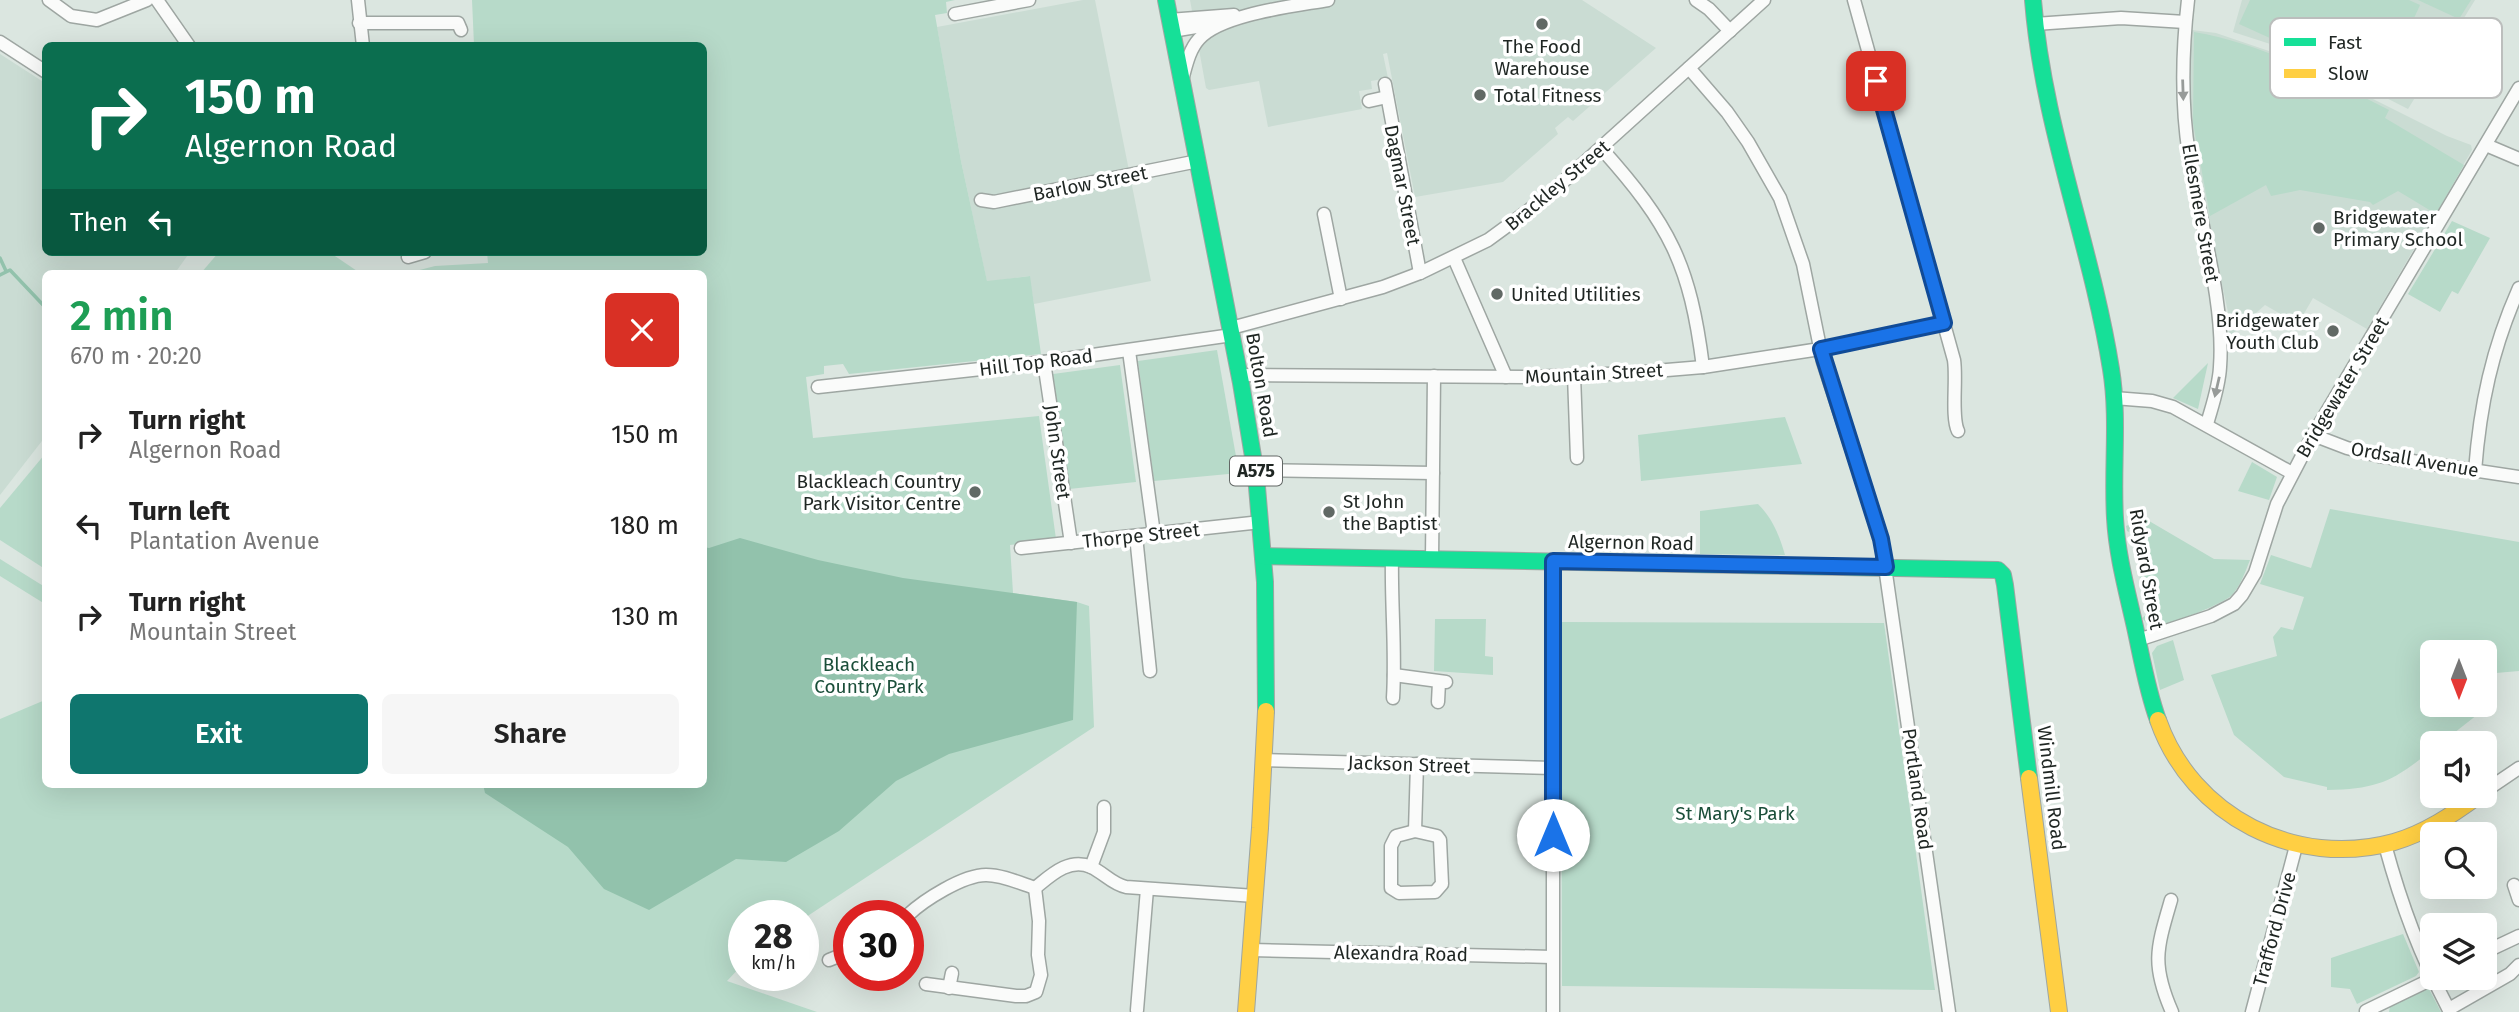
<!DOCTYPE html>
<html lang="en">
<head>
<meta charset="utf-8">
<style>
	:root { --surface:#fff; --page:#f6f6f6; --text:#222; --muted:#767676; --accent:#0f766e }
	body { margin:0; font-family:"Fira Sans",sans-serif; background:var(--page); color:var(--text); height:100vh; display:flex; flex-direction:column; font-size:26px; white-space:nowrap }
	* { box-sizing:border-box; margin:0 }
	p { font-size:23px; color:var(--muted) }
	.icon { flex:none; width:38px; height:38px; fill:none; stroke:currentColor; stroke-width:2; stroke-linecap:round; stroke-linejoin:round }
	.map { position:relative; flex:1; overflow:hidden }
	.side { position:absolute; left:42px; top:270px; width:665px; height:518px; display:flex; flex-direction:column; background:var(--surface); border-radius:10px; box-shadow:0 7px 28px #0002 }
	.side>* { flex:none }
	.top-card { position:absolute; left:42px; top:42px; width:665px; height:214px; border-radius:10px; box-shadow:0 7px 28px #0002; background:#0b6e4f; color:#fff; overflow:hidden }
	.needle { width:46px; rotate:180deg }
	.controls { position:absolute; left:2420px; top:640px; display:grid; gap:14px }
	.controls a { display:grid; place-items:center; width:77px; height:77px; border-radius:10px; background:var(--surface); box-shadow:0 7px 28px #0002; font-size:35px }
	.speed { position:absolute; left:728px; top:900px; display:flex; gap:14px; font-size:35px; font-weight:700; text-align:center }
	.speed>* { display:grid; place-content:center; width:91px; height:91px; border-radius:50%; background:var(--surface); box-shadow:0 7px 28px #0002; line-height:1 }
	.speed small { font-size:18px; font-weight:400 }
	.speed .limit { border:10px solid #d22; background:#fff; color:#111 }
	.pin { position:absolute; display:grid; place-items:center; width:60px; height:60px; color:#fff; margin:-30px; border-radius:14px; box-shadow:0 4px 10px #0006 }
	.me { position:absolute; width:77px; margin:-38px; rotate:0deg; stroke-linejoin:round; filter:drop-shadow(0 0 5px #0008) }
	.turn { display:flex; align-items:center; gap:24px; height:147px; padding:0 28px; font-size:32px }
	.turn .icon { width:91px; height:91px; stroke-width:2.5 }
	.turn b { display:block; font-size:49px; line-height:60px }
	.then { display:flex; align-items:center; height:66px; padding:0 28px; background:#0003; gap:14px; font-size:26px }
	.round { display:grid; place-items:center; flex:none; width:74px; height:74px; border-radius:10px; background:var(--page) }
	.overview { display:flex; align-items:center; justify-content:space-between; height:119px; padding:0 28px }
	h1 { font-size:42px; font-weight:600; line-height:52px; color:#1e9e55 }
	.primary-button { display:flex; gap:14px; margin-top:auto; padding:14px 28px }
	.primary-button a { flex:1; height:80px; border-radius:10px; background:var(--accent); color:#fff; font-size:28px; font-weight:600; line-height:80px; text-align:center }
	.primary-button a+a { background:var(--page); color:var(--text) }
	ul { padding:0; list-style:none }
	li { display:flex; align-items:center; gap:21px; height:91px; padding:0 28px }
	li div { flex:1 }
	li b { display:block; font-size:26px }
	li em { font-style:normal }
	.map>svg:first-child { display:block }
</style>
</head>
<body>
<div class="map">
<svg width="2519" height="1012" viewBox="0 0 2519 1012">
	<rect width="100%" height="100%" fill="#dbe6e0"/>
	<g fill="#cadcd3">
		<path d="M1083 0H1095L1151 281 1034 304 1029 276 987 282 961 161 937 27Z"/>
		<path d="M1190 0H1582L1656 48 1573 121 1568 117 1555 128 1558 134 1503 182 1415 197 1387 53 1383 54 1388 78 1371 81 1372 89 1359 91 1362 109 1268 127 1259 81 1209 90 1206 88Z"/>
		<path d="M2242 0H2475L2408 109 2298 53 2233 32Z"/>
		<path d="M2192 30 2216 33 2295 60 2447 136 2471 145 2472 150 2367 329 2313 298 2298 324 2265 305 2229 337 2228 312 2195 158 2190 121 2189 82Z"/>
		<path d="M0 54 45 83 46 252H190L175 273H46L45 437 0 495Z"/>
	</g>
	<g fill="#b7dac9">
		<path d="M472 0H955L946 2 947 13 935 15 961 161 987 281 1030 276 1041 354 849 374 843 364 824 366V374L806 377 813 438 1039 416 1056 539 1010 545 1013 593 1077 602 1089 606 1094 727 803 919V915H744V963L727 981 817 1012H0V719L45 700 46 784H704V273H408L435 266 488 263 487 252H704V46L474 45Z"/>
		<path d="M2250 0H2409L2420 5 2382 89 2239 24Z"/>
		<path d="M2418 0H2471L2459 19Z"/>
		<path d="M2194 32C2264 44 2326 78 2389 110L2385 118 2464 165 2436 214 2398 191 2373 205 2370 202 2300 190 2271 196 2266 185 2210 216 2193 123Z"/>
		<path d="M2452 221 2490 238 2458 294 2452 291 2440 312 2408 294Z"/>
		<path d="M219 252H329L360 273H201Z"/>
		<path d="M1217 350 1239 473 1154 481 1138 361Z"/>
		<path d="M2208 363 2198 409 2173 398Z"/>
		<path d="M1120 365 1136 482 1069 489 1053 374Z"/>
		<path d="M1785 417 1802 464 1641 481 1638 435Z"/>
		<path d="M45 454V569L0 540V508Z"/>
		<path d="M2252 462 2277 477 2269 500 2238 491Z"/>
		<path d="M1758 504C1773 519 1779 535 1785 555L1700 554V511Z"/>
		<path d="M2330 509 2519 542V671L2496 673 2497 683 2485 696V653H2432V705H2482V711L2440 744H2432V750C2393 781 2379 789 2327 790V787L2284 777 2234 735 2211 675 2277 656 2273 637 2281 627 2293 630 2304 597 2260 584 2271 555 2311 568Z"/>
		<path d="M2144 518 2214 559 2250 560C2245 572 2241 585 2232 595 2225 603 2160 630 2150 626 2148 625 2144 620 2142 618L2147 614 2131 533 2127 531 2126 526Z"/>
		<path d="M0 559 45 587V604L0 576Z"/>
		<path d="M1435 619H1486L1485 656 1493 657V675L1434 671Z"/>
		<path d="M1561 622 1884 623 1935 990 1562 986Z"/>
		<path d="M2173 640 2184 680 2160 690 2152 653 2157 646Z"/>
		<path d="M2403 934 2419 972 2416 976 2357 1004 2350 989 2331 987V958Z"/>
		<path d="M2425 988 2429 989 2441 1012H2389L2390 1005Z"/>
	</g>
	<path fill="#92c2ac" d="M740 538 818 560 903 578 1077 602 1073 720 949 754 896 781 839 831 786 862 736 859 649 910 604 889 568 847 485 793 483 784H704V547L709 548Z"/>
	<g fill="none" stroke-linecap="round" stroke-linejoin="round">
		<g stroke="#92c2ac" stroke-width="3.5">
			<path d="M0 258 6 271"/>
			<path d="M0 275 10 270 46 308"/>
		</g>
		<defs>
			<g id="street">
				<path d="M49 0 71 16 97 20 147 0"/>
				<path d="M157 0 189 46"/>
				<path d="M358 0 363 46"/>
				<path d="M1696 0 1709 9 1730 31"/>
				<path d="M1854 0 1954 360C1957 379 1951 417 1958 431"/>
				<path d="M2188 0C2182 52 2181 104 2189 155 2199 220 2225 302 2220 367 2219 387 2212 406 2207 424"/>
				<path d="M955 14 1029 0"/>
				<path d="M1169 20 1234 15"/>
				<path d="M359 23H458L461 30"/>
				<path d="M2035 24 2121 18 2185 22"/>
				<path d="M1172 31 1214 24"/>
				<path d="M0 42 46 72"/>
				<path d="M1689 68 1727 112 1748 142 1780 198 1803 264 1823 362 1881 539 1949 1012"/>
				<path d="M1182 80C1186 66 1189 50 1199 39 1221 14 1295 6 1328 0"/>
				<path d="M1385 84 1420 273"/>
				<path d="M1369 101 1387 97"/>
				<path d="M2486 145 2519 159"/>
				<path d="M1601 148C1670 225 1690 264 1703 367"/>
				<path d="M981 200 994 202 1198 161"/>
				<path d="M1324 214 1341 299"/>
				<path d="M408 257 425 252"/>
				<path d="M1454 258 1506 377"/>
				<path d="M1231 328 1383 287 1420 273 1488 240 1544 199 1764 0"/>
				<path d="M1129 351 1154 534"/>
				<path d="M1044 362 1071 543"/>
				<path d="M1240 375 1530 377 1631 373 1703 367 1820 349 1944 323"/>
				<path d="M1574 375 1577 458"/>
				<path d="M818 387 1044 362 1232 335"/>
				<path d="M2114 398 2152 401 2173 407 2292 473"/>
				<path d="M2313 435 2347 448 2379 456 2519 477"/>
				<path d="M1255 470 1433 473"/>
				<path d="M2475 471C2480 405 2492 349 2519 288"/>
				<path d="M1136 536 1150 671"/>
				<path d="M1021 548 1261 522"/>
				<path d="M1392 558C1391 605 1396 651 1393 698"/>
				<path d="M1432 559 1434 376"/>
				<path d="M2138 640 2211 616 2234 604 2242 595 2255 573 2277 504 2313 435 2519 88"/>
				<path d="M1394 675 1446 682"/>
				<path d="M1438 702 1439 682"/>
				<path d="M1264 760 1553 768"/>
				<path d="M2485 791 2519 768"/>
				<path d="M1415 831 1437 836 1440 840 1442 884 1435 892 1399 893 1391 888V846L1396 836Z"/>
				<path d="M1415 831 1417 764"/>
				<path d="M2385 845C2402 907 2420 955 2450 1012"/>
				<path d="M1091 867 1104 832V807"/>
				<path d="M2514 885 2519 900"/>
				<path d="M2171 900C2157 948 2151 964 2172 1012"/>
				<path d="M908 915C924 900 963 875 986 875 1002 875 1020 883 1035 888 1050 876 1069 857 1091 867 1104 873 1112 884 1126 887L1255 896"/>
				<path d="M1251 950 1552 957"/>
				<path d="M2485 952 2519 936"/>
				<path d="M829 960 849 952"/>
				<path d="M926 984 1016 996H1026L1036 992 1041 975 1038 955 1039 921 1035 888"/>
				<path d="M949 988 952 973"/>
				<path d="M2449 1009 2510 974 2519 965"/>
				<path d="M1137 1010 1147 889"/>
				<path d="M2366 1011 2432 979"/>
				<path d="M1553 1012V561"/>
				<path d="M2252 1012 2296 846"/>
			</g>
			<g id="fast">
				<path d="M1166 0 1241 383 1256 475 1265 582 1266 711"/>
				<path d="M2033 0C2043 127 2091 244 2111 369 2119 418 2112 468 2115 518 2117 555 2127 591 2135 627 2142 659 2147 690 2158 720"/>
				<path d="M1263 556 1998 570 2003 575 2005 585 2029 778"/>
			</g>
			<g id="slow">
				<path d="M2158 720C2192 817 2296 869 2394 842 2425 833 2452 815 2478 796"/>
				<path d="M2029 778 2059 1012"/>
				<path d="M1246 1012 1260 828 1266 711"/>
			</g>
		</defs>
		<use href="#street" stroke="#9ea6a2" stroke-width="15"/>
		<use href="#fast" stroke="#9ea6a2" stroke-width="18"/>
		<use href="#slow" stroke="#9ea6a2" stroke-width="18"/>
		<use href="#street" stroke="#fafbfa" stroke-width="12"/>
		<use href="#fast" stroke="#16e098" stroke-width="16"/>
		<use href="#slow" stroke="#ffcf43" stroke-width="16"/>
	</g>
	<defs><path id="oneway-solid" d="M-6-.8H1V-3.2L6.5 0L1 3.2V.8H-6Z" transform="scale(1.75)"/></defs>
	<g fill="#979b99">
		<use href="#oneway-solid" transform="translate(2183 90) rotate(88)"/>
		<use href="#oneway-solid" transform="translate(2217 387) rotate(103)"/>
	</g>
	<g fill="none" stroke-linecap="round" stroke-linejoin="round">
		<defs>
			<path id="route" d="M1553 835V561L1886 567 1881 539 1821 349 1944 323 1876 81"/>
		</defs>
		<use href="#route" stroke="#114b97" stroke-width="18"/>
		<use href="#route" stroke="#1a73e8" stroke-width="12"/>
	</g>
	<g fill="#616965" stroke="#fff" stroke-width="2.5">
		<circle cx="1542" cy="24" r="7"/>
		<circle cx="1480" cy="95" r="7"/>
		<circle cx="2319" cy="228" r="7"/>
		<circle cx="1497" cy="294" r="7"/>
		<circle cx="2333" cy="331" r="7"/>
		<circle cx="975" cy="492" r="7"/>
		<circle cx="1329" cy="512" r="7"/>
	</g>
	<g text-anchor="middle" stroke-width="7" stroke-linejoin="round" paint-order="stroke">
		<rect fill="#fff" stroke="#626765" stroke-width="2" x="1230" y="456.5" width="52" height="29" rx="5"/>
		<g font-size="18" font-weight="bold" fill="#1f2623">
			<text x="1256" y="477">A575</text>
		</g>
		<g font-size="19" fill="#1f2623" stroke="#fff" text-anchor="start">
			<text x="1542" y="53" text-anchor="middle">The Food<tspan x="1542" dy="22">Warehouse</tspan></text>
			<text x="1494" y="102">Total Fitness</text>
			<text x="2333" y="224">Bridgewater<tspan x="2333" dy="22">Primary School</tspan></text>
			<text x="1511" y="301">United Utilities</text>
			<text x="2319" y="327" text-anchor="end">Bridgewater<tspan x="2319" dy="22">Youth Club</tspan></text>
			<text x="961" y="488" text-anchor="end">Blackleach Country<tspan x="961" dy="22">Park Visitor Centre</tspan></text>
			<text x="1343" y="508">St John<tspan x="1343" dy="22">the Baptist</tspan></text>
		</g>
		<g font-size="19" fill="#1f2623" stroke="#fff">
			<text transform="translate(1090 183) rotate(-11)" y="7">Barlow Street</text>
			<text transform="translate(1403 185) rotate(79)" y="7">Dagmar Street</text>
			<text transform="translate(1557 185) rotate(-40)" y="7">Brackley Street</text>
			<text transform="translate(2201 213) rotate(80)" y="7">Ellesmere Street</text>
			<text transform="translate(1036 362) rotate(-7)" y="7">Hill Top Road</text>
			<text transform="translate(1594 373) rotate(-3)" y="7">Mountain Street</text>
			<text transform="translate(1262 385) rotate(80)" y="7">Bolton Road</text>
			<text transform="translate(2342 387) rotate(-59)" y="7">Bridgewater Street</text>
			<text transform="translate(1058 452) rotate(82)" y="7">John Street</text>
			<text transform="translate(2415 459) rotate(10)" y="7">Ordsall Avenue</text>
			<text transform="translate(1141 535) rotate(-6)" y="7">Thorpe Street</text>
			<text transform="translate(1631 542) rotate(1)" y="7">Algernon Road</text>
			<text transform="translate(2147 569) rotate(80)" y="7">Ridyard Street</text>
			<text transform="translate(1409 764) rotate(2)" y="7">Jackson Street</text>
			<text transform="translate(2052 788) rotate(83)" y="7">Windmill Road</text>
			<text transform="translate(1918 789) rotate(82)" y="7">Portland Road</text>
			<text transform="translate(2274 929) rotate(-75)" y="7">Trafford Drive</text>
			<text transform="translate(1401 953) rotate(1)" y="7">Alexandra Road</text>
		</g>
		<g font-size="19" fill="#1a4e39" stroke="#fff">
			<text x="869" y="671">Blackleach<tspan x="869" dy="22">Country Park</tspan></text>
			<text x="1735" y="820">St Mary's Park</text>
		</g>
	</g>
	<rect x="2270" y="18" width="232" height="80" rx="10" fill="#fff" stroke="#bcbebd" stroke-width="2"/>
	<rect x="2284" y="38" width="32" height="8" fill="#16e098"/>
	<rect x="2284" y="69" width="32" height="9" fill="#ffcf43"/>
	<g font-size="19" fill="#1f2623">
		<text x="2328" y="49">Fast</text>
		<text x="2328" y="80">Slow</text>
	</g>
</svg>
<div class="controls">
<a><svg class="needle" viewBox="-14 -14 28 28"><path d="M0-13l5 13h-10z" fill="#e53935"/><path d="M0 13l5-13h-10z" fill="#767676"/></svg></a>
<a><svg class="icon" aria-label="sound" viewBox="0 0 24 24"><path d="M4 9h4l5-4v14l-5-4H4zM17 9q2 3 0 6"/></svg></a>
<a><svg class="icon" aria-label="search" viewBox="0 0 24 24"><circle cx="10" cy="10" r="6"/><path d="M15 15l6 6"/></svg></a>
<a><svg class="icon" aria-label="layers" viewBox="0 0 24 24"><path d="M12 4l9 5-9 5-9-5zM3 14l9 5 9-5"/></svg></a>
</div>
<div class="speed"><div>28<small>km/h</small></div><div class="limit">30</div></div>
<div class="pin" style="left:1876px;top:81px;background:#d93025"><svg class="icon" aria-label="arrive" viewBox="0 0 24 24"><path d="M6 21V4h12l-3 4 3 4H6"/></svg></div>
<svg class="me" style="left:1553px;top:835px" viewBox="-20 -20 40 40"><circle r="19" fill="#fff"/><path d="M0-13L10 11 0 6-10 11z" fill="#1a73e8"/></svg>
<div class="top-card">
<div class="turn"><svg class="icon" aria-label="right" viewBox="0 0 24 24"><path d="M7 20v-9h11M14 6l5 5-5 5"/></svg><div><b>150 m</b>Algernon Road</div></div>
<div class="then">Then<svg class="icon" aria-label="left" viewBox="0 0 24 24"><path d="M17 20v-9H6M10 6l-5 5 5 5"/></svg></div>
</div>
<section class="side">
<div class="overview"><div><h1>2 min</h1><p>670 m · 20:20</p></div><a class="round" style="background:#d93025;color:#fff"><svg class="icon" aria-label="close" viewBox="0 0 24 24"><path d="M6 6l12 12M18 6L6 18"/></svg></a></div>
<ul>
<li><svg class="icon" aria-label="right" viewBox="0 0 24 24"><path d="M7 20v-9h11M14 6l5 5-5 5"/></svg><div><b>Turn right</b><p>Algernon Road</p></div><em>150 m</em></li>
<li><svg class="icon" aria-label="left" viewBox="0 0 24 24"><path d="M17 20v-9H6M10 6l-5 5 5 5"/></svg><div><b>Turn left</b><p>Plantation Avenue</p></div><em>180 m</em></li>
<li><svg class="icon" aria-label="right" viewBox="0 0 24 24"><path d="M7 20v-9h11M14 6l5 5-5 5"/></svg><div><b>Turn right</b><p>Mountain Street</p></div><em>130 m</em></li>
</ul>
<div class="primary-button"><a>Exit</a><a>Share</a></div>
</section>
</div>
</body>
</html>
